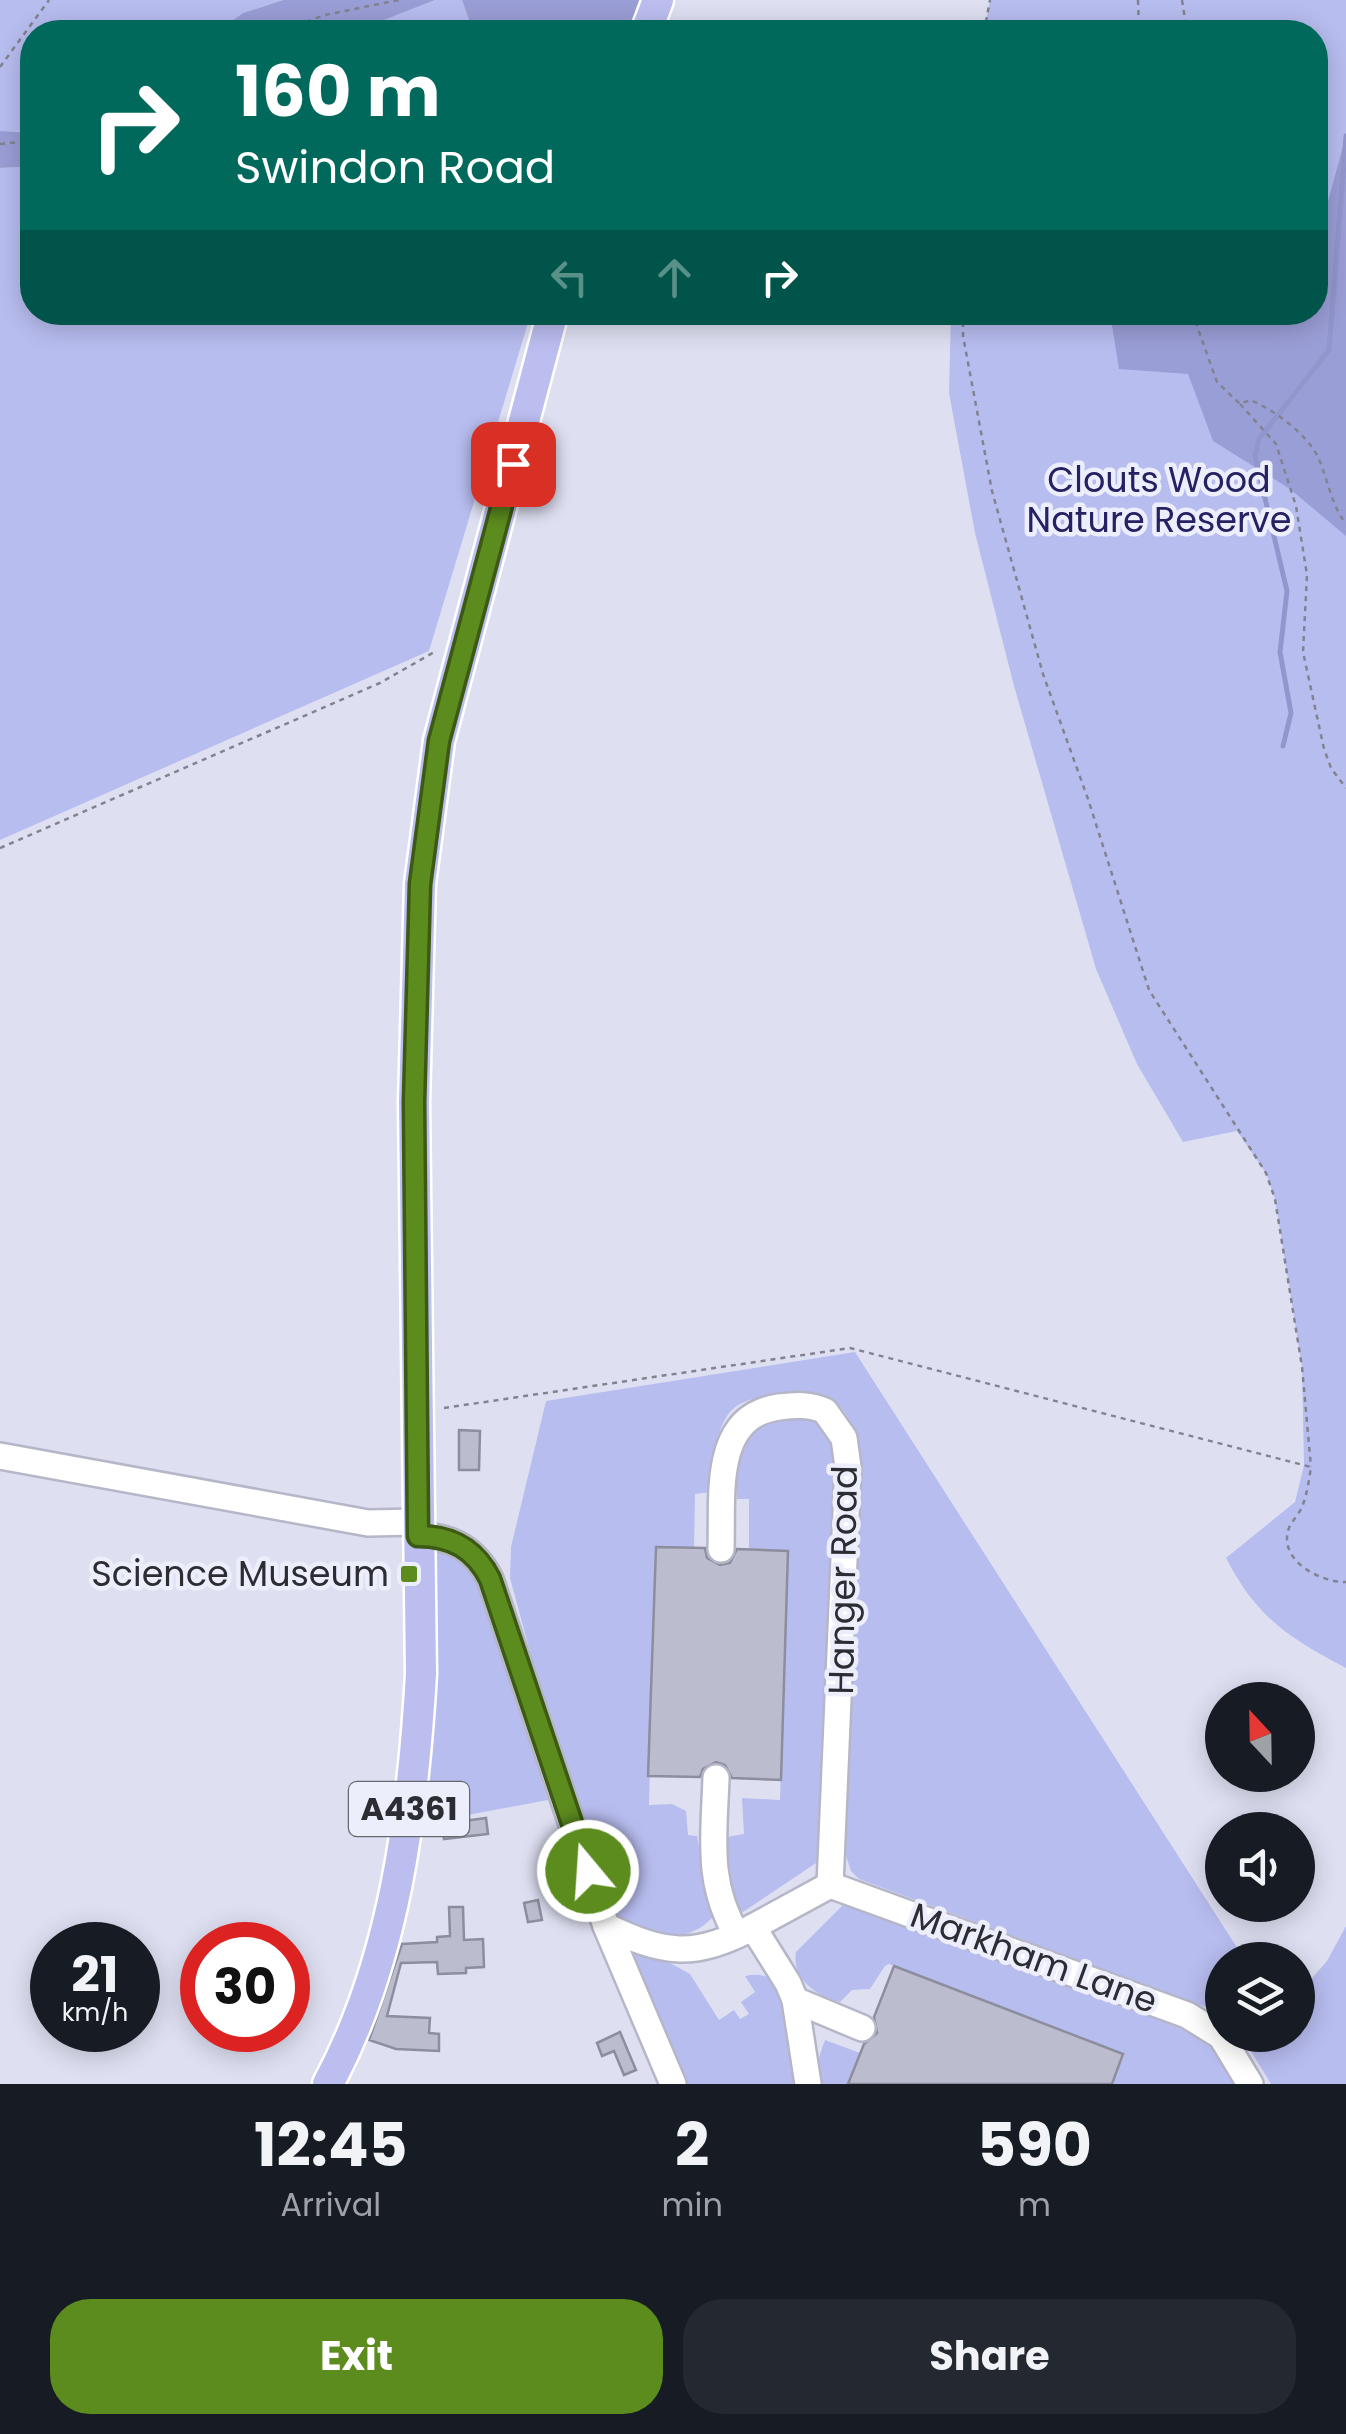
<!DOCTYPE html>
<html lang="en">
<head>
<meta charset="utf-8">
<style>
	:root { --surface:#171b24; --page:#242831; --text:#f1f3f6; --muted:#9ea1a6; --accent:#5c8b1e }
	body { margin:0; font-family:Poppins,sans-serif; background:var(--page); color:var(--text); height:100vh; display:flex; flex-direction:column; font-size:38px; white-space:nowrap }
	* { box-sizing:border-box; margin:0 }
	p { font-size:32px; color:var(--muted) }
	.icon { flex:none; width:55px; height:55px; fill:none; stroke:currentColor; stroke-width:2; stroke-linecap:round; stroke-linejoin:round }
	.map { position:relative; height:2084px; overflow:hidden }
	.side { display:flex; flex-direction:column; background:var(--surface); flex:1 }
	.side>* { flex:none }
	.banner { position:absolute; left:20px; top:20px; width:1308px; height:305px; border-radius:40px; box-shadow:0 5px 25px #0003; background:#00695c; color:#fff; overflow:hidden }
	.needle { width:65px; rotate:338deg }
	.controls { position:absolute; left:1205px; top:1682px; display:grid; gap:20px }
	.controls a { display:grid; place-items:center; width:110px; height:110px; border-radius:50%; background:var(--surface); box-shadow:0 5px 25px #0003; font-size:50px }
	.speed { position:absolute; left:30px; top:1922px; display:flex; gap:20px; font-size:50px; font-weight:700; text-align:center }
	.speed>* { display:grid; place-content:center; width:130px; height:130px; border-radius:50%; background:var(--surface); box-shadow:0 5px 25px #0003; line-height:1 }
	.speed small { font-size:25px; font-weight:400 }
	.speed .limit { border:15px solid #d22; background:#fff; color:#111 }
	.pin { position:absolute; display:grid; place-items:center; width:85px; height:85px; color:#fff; margin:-42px; border-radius:20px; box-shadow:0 5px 15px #0006 }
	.me { position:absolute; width:110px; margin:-55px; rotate:342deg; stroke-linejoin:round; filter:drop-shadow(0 0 8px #0008) }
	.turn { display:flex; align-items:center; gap:35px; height:210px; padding:0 50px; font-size:45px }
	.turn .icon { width:130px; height:130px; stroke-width:2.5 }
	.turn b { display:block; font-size:70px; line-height:85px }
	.lanes { display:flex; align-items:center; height:95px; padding:0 50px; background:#0003; justify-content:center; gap:50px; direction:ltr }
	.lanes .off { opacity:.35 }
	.eta { display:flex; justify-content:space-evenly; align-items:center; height:170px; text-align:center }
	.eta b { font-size:60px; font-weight:700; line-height:70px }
	.cta { display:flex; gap:20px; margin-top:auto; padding:20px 50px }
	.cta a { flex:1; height:115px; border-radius:40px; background:var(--accent); color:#fff; font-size:40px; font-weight:700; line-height:115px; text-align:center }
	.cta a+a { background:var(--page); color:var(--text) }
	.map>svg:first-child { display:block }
</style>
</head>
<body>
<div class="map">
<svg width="1346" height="2084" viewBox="0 0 1346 2084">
	<rect width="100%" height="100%" fill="#dee0f2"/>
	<g fill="#b8bdf0">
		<path d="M0 0H283L243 13 216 32H32V312L531 313 429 651 0 840V168L22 167 21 131H0Z"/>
		<path d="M435 0H462L470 23 494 32H354Z"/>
		<path d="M990 0H1346V1668C1288 1637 1257 1618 1226 1558L1295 1502 1304 1465 1302 1367 1275 1199 1266 1173 1237 1131 1183 1142 1137 1064 1096 969 1014 686 975 533 949 393 951 313 1315 312V32H984Z"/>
		<path d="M855 1352 1245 1960H1222V2017L1205 2007 859 1879 851 1871 846 1856 860 1459C853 1400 825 1383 768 1395 753 1399 737 1401 727 1416 713 1438 713 1467 711 1492L695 1494 694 1548 655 1547 649 1805 672 1804 686 1811 688 1835 697 1836 712 1918C682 1949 649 1931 615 1918L543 1700 510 1578 511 1547 546 1401Z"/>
		<path d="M789 1417H808L819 1421 831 1446 836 1475 821 1855 816 1863 743 1912C727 1897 722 1858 727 1837L744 1834 742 1798 780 1800 788 1552 749 1550V1499H737C735 1450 738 1431 789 1417Z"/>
		<path d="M439 1552C462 1559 472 1575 483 1595L548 1800 425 1823 412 1850 430 1558Z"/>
		<path d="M844 1904H851L1155 2012 1215 2043 1236 2084H1112L1123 2054 889 1964 885 1966 870 1989 852 1990 840 2002C817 1997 791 1978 796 1952Z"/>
		<path d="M1346 1926V2084H1271L1241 2035H1298V1994L1327 1961Z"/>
		<path d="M620 1944 650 1952 690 1974 719 2020 734 2010 740 2019 749 2014 741 2002 755 1992 745 1976C803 1964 786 2051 797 2084H677Z"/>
		<path d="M825 2040 860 2053 848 2084H820C815 2067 819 2056 825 2040Z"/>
	</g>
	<g fill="#9a9ed6">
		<path d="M283 0H435L354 32H216L243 13Z"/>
		<path d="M462 0H648L634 32H494L470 23Z"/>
		<path d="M0 131 29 132 31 162 22 167 0 168Z"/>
		<path d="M1346 135V536L1290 489 1213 441 1188 374 1119 369 1110 313 1315 312V235H1319Z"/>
	</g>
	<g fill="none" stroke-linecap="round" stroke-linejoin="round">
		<path stroke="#9296cd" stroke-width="5" d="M1283 746 1291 713 1280 652 1287 591 1255 456 1259 439 1329 350 1346 136"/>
	</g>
	<g fill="#bbbdce" stroke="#8c8e9e" stroke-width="2.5">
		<path d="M459 1430 480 1431 479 1470H459Z"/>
		<path d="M656 1547 705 1548 707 1558 720 1565 730 1563 737 1549 788 1551 781 1780 732 1778 725 1765 716 1762 703 1769 700 1777 648 1776Z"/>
		<path d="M486 1818 488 1834 444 1839 442 1824Z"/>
		<path d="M538 1900 542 1920 528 1922 524 1903Z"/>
		<path d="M449 1907H463L464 1940 483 1939 484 1967 466 1968V1973L438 1974 437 1962 401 1963 387 2016 430 2018 429 2033 439 2034V2051L396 2049 369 2040 402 1944 437 1942V1937L450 1936Z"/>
		<path d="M894 1966 1123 2054 1112 2084H848L864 2044 877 2033 874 2017Z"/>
		<path d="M620 2032 636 2070 624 2075 614 2051 602 2056 597 2043Z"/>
	</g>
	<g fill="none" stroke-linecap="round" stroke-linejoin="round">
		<defs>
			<g id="minor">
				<path d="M0 1456 368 1523 418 1522"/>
				<path d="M418 1536C452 1536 475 1549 490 1579L606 1926 673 2084"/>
				<path d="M721 1549C723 1497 711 1416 779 1407 796 1405 810 1404 825 1411L844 1438 848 1467 830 1885"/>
				<path d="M716 1778C714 1837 706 1883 737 1935"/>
				<path d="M830 1885 1187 2015 1221 2036 1250 2084"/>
				<path d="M606 1926C663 1954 695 1959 753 1927L788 1983 795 2000 808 2084"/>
				<path d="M753 1927 830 1885"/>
				<path d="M795 2000 862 2028"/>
			</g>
			<g id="major">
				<path d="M646 32 658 0"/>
				<path d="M328 2084C395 1960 413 1812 421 1674L414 1102 420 884 439 741 553 312"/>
			</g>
		</defs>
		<use href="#minor" stroke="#b5b6c7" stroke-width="30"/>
		<use href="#major" stroke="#fff" stroke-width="35"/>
		<g stroke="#82838f" stroke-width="2.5" stroke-dasharray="5 5" stroke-linecap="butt">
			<path d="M1138 0 1139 32"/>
			<path d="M1182 0 1187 32"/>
			<path d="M278 32 325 15 399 0"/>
			<path d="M984 32 990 0"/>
			<path d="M0 67 49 0"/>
			<path d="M0 144 32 141"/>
			<path d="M963 312V336L992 491 1043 674 1088 799 1149 990 1266 1173 1275 1199 1302 1367 1311 1467"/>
			<path d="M1192 312 1217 382 1240 404 1250 400C1273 409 1307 434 1318 457 1328 480 1331 504 1346 524"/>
			<path d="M1240 404 1276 444 1296 506 1307 575 1303 652 1324 749 1331 768 1346 788"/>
			<path d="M0 848 380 683 436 651"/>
			<path d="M444 1408 850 1348 1311 1467C1309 1480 1307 1495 1302 1507 1299 1514 1292 1521 1289 1528 1277 1560 1321 1583 1346 1582"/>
		</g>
		<use href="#minor" stroke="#fff" stroke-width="25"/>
		<use href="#major" stroke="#bcbef0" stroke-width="30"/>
	</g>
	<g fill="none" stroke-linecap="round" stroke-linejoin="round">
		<defs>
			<path id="route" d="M513 464 439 741 420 884 414 1102 418 1536C452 1536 475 1549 490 1579L588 1871"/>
		</defs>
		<use href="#route" stroke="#3c5a14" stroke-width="25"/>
		<use href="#route" stroke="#5c8b1e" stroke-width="18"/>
	</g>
	<rect fill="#5c8b1e" stroke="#eceefc" stroke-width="4" x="399" y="1564" width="20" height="20" rx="5"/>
	<g text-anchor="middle" stroke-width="9" stroke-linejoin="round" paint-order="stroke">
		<rect fill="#eceefc" stroke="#66676f" stroke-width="2.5" x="349" y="1782" width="120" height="54" rx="8"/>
		<g font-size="32" font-weight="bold" fill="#2c2d33">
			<text x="409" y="1820">A4361</text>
		</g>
		<g font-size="35" fill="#262162" stroke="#eceefc">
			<text x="1159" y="492">Clouts Wood<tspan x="1159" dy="40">Nature Reserve</tspan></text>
		</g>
		<g font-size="35" fill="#2c2d33" stroke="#eceefc" text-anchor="end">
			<text x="389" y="1586">Science Museum</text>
		</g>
		<g font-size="35" fill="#2c2d33" stroke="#eceefc">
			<text transform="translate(843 1580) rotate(-89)" y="12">Hanger Road</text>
			<text transform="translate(1034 1958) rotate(20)" y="12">Markham Lane</text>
		</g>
	</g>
</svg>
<div class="controls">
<a><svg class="needle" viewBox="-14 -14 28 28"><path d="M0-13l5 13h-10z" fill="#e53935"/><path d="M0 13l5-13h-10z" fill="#9ea1a6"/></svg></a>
<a><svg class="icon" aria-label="sound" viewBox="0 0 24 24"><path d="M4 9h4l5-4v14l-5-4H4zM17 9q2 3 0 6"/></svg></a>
<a><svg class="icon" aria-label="layers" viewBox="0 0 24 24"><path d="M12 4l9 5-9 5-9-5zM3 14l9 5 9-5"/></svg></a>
</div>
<div class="speed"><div>21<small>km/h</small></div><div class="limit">30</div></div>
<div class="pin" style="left:513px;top:464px;background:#d93025"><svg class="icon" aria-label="arrive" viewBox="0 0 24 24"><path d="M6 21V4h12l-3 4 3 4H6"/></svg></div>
<svg class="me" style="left:588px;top:1871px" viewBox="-20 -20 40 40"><circle r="17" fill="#5c8b1e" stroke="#fff" stroke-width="3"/><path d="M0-11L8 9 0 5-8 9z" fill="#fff"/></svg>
<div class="banner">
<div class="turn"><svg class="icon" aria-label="right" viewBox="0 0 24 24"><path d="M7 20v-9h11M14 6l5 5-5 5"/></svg><div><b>160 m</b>Swindon Road</div></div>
<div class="lanes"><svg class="icon off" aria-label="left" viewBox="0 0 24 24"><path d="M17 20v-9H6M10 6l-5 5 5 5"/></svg><svg class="icon off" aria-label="ahead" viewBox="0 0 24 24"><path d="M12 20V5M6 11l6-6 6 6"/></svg><svg class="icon" aria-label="right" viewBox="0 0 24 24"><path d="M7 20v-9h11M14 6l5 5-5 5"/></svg></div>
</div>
</div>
<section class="side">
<div class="eta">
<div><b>12:45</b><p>Arrival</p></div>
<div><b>2</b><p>min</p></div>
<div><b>590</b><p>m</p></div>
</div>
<div class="cta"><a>Exit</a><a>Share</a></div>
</section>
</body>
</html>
